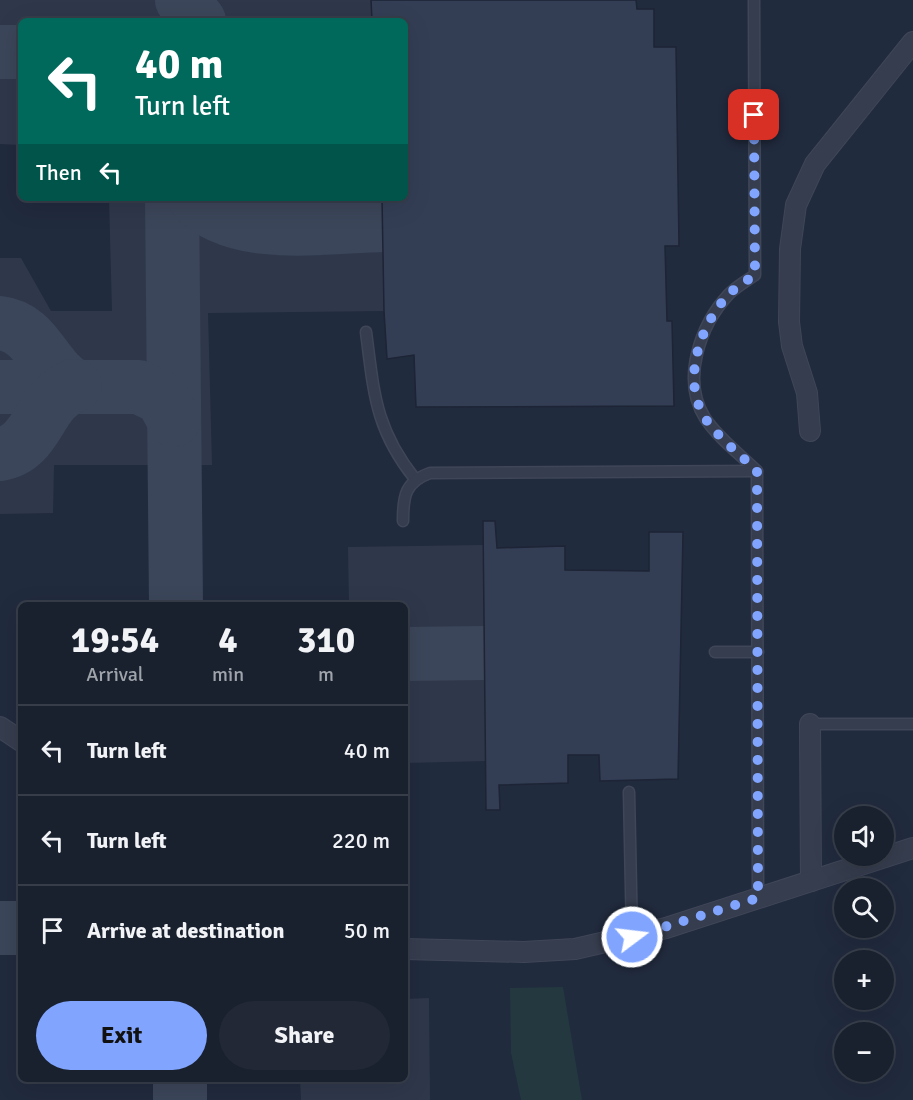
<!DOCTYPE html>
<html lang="en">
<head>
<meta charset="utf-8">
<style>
	:root { --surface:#19202e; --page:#222836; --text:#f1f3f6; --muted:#9fa3aa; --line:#373e4a; --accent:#81a5ff }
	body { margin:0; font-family:Signika,sans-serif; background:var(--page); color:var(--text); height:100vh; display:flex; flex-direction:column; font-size:22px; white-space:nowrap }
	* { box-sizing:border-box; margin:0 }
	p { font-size:20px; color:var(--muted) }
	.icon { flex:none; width:33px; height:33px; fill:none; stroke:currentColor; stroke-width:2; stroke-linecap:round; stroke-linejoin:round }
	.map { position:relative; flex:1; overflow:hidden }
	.side { position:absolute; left:18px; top:602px; width:390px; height:480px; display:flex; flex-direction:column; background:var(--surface); border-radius:9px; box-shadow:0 6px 24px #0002,0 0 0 2px var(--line) }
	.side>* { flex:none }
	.banner { position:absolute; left:18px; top:18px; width:390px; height:183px; border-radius:9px; box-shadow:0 6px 24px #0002,0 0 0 2px var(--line); background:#00695c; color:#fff; overflow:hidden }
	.controls { position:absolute; left:834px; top:806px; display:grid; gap:12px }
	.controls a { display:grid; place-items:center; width:60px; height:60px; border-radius:50%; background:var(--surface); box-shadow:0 6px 24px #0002,0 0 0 2px var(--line); font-size:30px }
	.pin { position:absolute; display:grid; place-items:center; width:51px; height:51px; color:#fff; margin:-26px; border-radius:12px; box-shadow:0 3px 9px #0006 }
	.me { position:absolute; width:66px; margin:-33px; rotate:75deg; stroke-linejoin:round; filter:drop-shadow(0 0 4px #0008) }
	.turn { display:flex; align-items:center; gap:21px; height:126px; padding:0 18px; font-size:27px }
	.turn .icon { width:78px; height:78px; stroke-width:2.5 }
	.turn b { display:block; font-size:42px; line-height:51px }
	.then { display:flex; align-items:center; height:57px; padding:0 18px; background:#0003; gap:12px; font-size:22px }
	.eta { display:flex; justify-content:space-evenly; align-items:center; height:102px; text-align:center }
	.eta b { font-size:36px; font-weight:700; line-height:42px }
	.cta { display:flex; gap:12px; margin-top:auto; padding:12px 18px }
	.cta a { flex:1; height:69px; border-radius:36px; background:var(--accent); color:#111; font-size:24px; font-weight:700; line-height:69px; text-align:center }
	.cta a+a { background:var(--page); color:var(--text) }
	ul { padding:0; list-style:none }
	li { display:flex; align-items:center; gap:18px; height:90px; padding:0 18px; border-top:2px solid var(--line) }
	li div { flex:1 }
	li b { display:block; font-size:22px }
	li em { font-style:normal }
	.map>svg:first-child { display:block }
</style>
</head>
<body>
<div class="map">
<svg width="913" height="1100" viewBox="0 0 913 1100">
	<rect width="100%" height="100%" fill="#212b3e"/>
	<g fill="#2f384b">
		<path d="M0 0H371L372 21H21V145L0 144Z"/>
		<path d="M109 198H382L384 311 208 313 212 465H54L53 513 0 514V258H21L51 311H112Z"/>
		<path d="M484 545 486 761 405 763V604H349L348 547Z"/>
		<path d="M429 998 430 1100H301L300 1079 405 1078V999Z"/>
	</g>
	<path fill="#23393f" d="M563 987 582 1100H521L511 1053 510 988Z"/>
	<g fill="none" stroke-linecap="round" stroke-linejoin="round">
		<g stroke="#3c465a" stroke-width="54">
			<path d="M182 0 199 21"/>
			<path d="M0 52H21"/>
			<path d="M172 198 176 604"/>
			<path d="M195 198C236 242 327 226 383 225"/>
			<path d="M0 323C38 327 44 371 75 386"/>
			<path d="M0 387H139L162 398 174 420"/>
			<path d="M0 454C40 448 38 397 75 386"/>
			<path d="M405 654 485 653"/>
			<path d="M0 928H21"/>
			<path d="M180 1078V1100"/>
		</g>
	</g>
	<g fill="#333e55" stroke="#1d2435" stroke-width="1.5">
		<path d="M371 0H636L637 9H654V47H676L679 246H665L667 321H672L674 406 416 407 414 355 387 359 384 311 382 198H405V21H372Z"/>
		<path d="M483 521H495L497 548 565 546V570L649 571V532H683L678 779 600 781 599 755H568V783L499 785 500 810H486Z"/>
	</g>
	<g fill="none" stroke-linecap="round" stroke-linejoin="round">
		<defs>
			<g id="service">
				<path d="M754 0 755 275C746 281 736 287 729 294 700 325 681 380 705 418 718 438 741 455 757 471L758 898"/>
				<path d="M366 332C374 393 375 429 415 479"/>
				<path d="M403 521C403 496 405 482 430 473L757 471"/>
				<path d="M715 652H758"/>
				<path d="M810 724H913"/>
				<path d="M629 792 632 937"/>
			</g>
			<g id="minor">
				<path d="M810 431 807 393 792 346 789 322 790 249 796 205 815 164 913 42"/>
				<path d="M810 724 811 881"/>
				<path d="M0 727 21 741"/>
				<path d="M405 949 524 952 575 949 666 928 913 848"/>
			</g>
		</defs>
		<use href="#service" stroke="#3f4657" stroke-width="13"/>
		<use href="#minor" stroke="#3f4657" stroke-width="22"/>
		<use href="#service" stroke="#363d4e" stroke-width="10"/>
		<use href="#minor" stroke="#363d4e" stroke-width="20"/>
	</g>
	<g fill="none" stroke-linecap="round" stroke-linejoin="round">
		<path stroke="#81a5ff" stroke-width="10" stroke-dasharray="0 18" d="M632 937 758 898 757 471C741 455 718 438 705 418 681 380 700 325 729 294 736 287 746 281 755 275L754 115"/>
	</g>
</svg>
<div class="controls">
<a><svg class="icon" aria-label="sound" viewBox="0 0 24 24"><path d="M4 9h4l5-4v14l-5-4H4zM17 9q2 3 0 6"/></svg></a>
<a><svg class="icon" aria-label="search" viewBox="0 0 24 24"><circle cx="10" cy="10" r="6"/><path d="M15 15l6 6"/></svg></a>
<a>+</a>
<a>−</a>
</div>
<div class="pin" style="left:754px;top:115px;background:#d93025"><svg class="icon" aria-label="arrive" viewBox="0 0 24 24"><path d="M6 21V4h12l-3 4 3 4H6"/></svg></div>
<svg class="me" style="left:632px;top:937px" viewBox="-20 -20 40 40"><circle r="17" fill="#81a5ff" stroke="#fff" stroke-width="3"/><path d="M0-11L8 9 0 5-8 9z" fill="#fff"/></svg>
<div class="banner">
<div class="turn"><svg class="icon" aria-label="left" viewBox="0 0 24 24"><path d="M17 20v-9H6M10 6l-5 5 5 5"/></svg><div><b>40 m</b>Turn left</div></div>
<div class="then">Then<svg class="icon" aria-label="left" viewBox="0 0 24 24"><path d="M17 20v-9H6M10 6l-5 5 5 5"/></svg></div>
</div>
<section class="side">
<div class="eta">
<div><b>19:54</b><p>Arrival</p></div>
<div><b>4</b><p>min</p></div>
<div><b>310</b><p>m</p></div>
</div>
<ul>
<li><svg class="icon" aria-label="left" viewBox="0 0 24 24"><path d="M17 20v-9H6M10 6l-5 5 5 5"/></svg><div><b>Turn left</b></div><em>40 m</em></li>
<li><svg class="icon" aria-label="left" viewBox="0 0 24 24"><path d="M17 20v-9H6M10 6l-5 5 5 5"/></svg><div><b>Turn left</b></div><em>220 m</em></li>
<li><svg class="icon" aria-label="arrive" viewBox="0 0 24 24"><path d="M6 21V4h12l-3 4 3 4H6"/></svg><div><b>Arrive at destination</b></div><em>50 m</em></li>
</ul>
<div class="cta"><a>Exit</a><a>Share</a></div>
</section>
</div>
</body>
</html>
